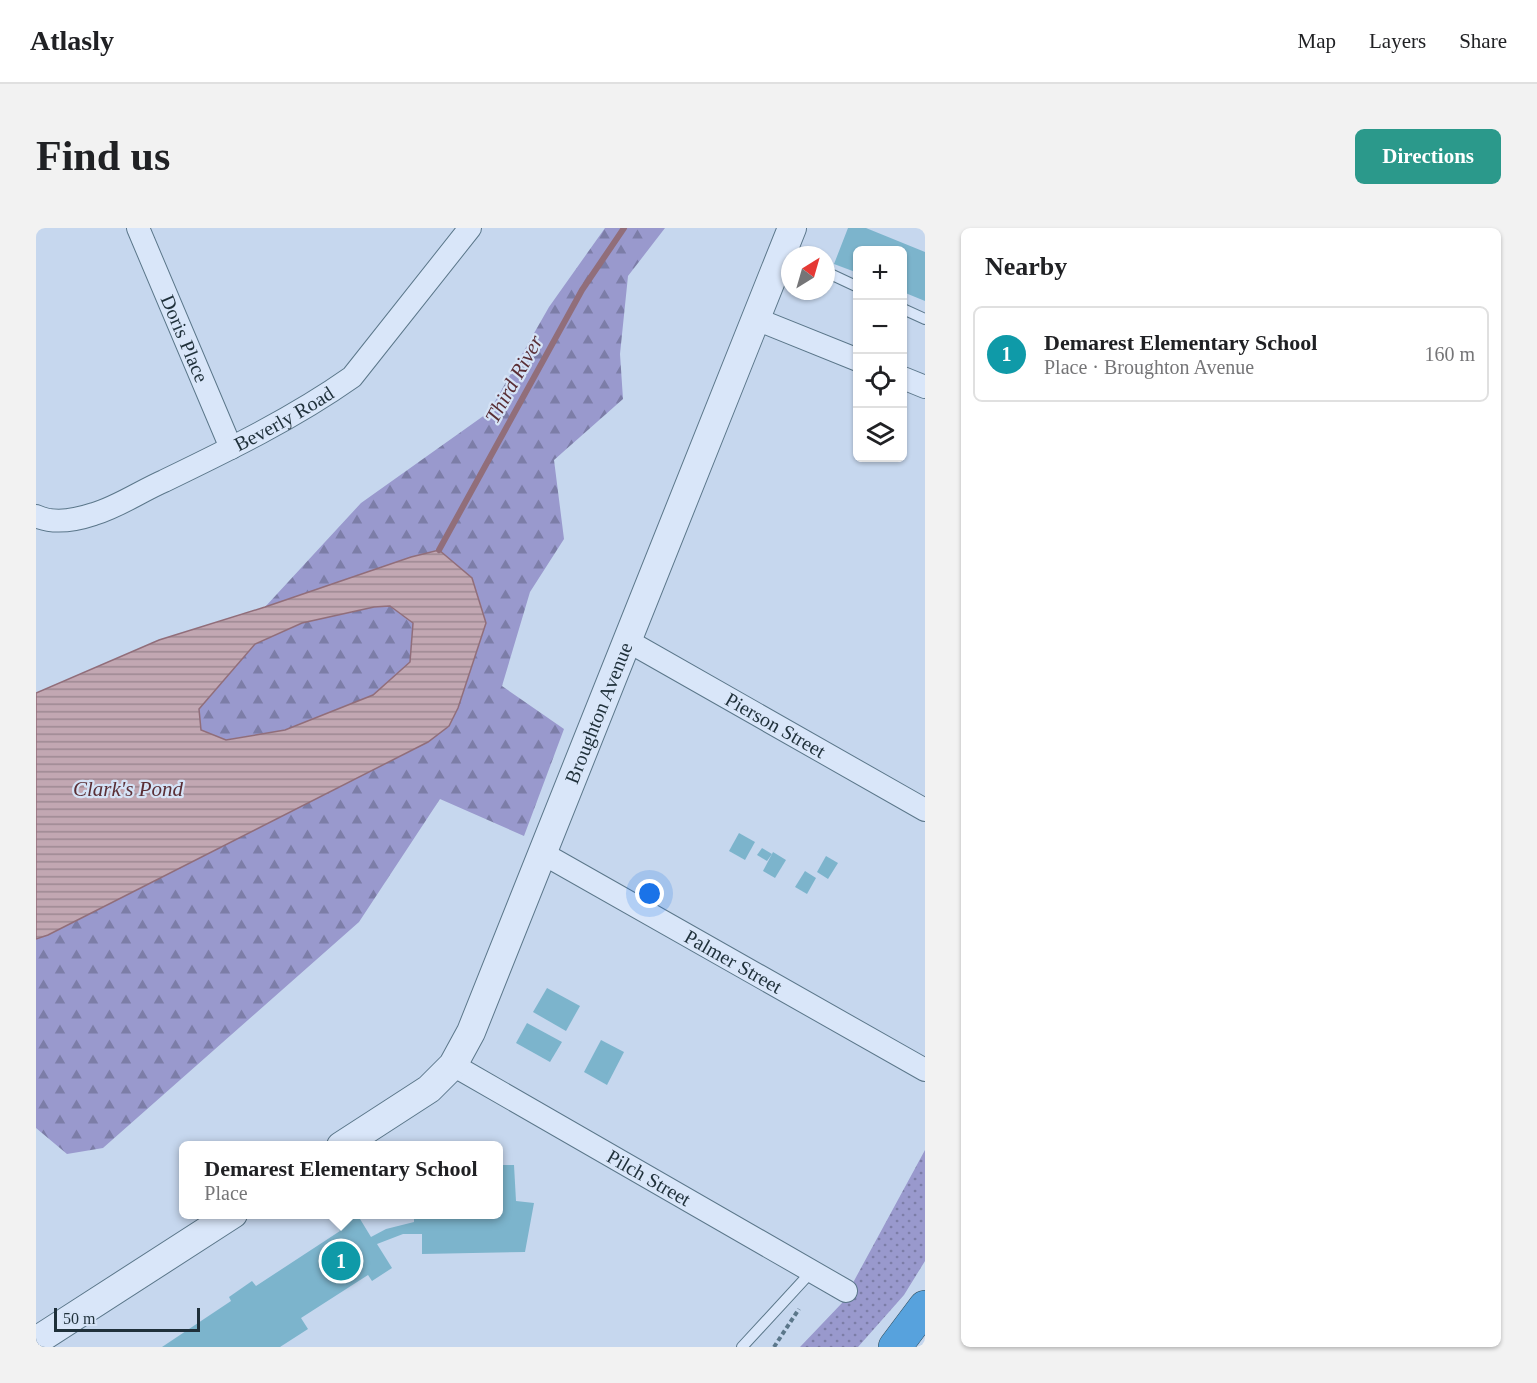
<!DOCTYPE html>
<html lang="en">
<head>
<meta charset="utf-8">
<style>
  :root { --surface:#fff; --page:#f2f2f2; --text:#202124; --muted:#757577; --line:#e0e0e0; --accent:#2b998b }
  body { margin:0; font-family:"Times New Roman",serif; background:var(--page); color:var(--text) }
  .controls { position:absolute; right:18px; top:18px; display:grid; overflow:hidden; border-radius:9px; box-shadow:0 2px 4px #0004 }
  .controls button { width:54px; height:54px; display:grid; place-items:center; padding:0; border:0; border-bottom:2px solid var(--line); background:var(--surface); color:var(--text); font:30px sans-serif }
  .compass { position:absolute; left:745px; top:18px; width:54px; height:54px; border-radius:50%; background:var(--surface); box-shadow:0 2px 4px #0004; rotate:37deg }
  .scale { position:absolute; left:18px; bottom:15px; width:146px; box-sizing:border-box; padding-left:6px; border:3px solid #1f303a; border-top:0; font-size:16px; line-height:21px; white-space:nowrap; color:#1f303a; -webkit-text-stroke:4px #d5e3f6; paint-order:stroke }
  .you { position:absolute; left:614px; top:666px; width:21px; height:21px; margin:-15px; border:4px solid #fff; border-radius:50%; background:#1a73e8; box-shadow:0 0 0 9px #1a73e833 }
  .badge { display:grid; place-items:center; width:39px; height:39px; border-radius:50%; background:var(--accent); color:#fff; font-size:20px; font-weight:700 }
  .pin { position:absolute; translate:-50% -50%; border:3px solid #fff; box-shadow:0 2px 6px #0006 }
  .popup { position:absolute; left:143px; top:913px; width:324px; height:78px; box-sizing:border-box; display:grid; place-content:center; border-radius:9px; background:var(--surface); filter:drop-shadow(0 2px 4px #0005); font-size:20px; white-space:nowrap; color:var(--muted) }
  .popup b { font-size:22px; color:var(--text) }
  .popup::after { content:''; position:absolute; left:50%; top:100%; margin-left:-12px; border:12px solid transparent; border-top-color:var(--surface) }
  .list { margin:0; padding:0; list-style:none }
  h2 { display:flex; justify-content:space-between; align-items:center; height:78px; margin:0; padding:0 24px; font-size:26px }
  h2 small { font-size:20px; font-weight:400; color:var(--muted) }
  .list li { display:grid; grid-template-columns:39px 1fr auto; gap:18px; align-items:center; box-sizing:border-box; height:96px; margin:0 12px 12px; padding:0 12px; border:2px solid var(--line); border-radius:9px }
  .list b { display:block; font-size:22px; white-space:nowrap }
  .list p { margin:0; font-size:20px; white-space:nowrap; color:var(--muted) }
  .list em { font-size:20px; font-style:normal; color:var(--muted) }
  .icon { flex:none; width:33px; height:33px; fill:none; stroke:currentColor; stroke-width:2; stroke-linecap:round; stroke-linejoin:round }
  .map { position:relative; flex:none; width:889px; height:1119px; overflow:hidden; border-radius:9px }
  header { display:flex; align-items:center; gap:36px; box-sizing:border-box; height:84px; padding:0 30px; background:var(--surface); border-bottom:2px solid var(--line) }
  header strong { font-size:28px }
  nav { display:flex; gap:33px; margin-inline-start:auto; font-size:21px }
  .intro { display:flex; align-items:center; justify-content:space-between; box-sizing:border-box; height:144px; padding:0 36px }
  h1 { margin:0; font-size:42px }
  .button { padding:15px 27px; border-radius:9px; background:var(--accent); color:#fff; font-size:21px; font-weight:700 }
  main { display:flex; gap:36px; padding:0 36px }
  aside { flex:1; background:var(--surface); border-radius:9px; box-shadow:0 2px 4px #0004 }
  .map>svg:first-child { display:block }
</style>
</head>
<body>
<header>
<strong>Atlasly</strong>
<nav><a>Map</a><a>Layers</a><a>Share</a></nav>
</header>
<div class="intro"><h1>Find us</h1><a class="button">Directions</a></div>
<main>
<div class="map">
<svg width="889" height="1119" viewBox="0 0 889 1119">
  <defs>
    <pattern id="grass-dots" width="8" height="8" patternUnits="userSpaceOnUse" patternTransform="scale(1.5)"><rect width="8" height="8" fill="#9999cd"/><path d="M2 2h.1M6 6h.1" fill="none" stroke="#7c7da7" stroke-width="1.8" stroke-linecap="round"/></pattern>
    <pattern id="forest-firs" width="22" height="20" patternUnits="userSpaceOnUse" patternTransform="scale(1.5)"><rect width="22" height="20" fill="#9999cd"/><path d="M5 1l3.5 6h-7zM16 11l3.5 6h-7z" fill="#7c7da7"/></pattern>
    <pattern id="water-rules" width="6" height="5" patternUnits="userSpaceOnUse" patternTransform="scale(1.5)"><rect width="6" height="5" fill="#c2a7b2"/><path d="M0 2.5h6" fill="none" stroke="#9d8892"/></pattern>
  </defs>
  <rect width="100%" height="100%" fill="#c6d7ee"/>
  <polygon fill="url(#grass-dots)" points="889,922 889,1033 868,1067 822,1119 764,1119 806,1075"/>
  <g fill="url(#forest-firs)">
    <polygon points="569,0 629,0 592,48 584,126 587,171 518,232 528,311 494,364 466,458 528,501 488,608 404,571 323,694 67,920 31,926 0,900 0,711 12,707 392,514 413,498 422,480 450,395 402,322 229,379 325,275 453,184 513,79"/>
    <polygon points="354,378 377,395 374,434 337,467 249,502 190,512 165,502 163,481 219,416 266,395 338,379"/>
  </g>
  <path fill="url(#water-rules)" stroke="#916e7a" stroke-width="1.5" fill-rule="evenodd" d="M403,322L436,350L450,395L422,480L413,498L392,514L12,707L0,711V465L123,412L229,379L375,329ZM354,378L377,395L374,434L337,467L249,502L190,512L165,502L163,481L219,416L266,395L338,379Z"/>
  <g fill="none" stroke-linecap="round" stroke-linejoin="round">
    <polyline stroke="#916e7a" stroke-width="6" points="403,322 546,62 588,0"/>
  </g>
  <g fill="#7cb4cc">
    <polygon points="812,0 830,0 889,24 889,73 867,64 867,22 822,22 822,45 798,36"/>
    <polygon points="703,605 719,614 709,632 693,623"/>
    <polygon points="726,620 736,626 731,633 721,627"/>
    <polygon points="737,624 750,632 739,650 727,643"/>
    <polygon points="790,628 802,635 792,651 781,644"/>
    <polygon points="769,643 780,650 771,666 759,659"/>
    <polygon points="511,760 544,778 530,803 497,784"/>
    <polygon points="491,795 526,814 514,834 480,815"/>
    <polygon points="565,812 588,824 571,857 548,844"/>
    <polygon points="463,937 478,937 480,973 498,975 489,1024 386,1026 386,1006 367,1006 341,1016 356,1040 336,1053 332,1047 265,1090 272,1101 244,1119 126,1119 195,1073 193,1069 216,1053 220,1058 304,1003 301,998 317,986 321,986 335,1009 350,1001 378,994 378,986 463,986"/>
  </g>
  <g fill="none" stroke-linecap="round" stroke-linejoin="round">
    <defs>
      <g id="service">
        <polyline points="790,44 822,59"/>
        <polyline points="867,81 889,91"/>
        <polyline points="706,1119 776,1043"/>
      </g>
      <g id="minor">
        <path id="s1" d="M102,0L195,220"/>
        <polyline points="720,91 822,132"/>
        <polyline points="867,150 889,159"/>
        <path id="s2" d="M0,288C17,296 40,292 58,286C82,279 105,263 128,253C192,222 258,190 316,149L434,0"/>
        <path id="s3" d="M590,412L889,582"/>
        <path id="s4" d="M506,625L889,842"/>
        <path id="s5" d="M417,837L810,1063"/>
      </g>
      <g id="tertiary">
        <path id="s6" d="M305,918L393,861L417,837L435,804L756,0"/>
        <polyline points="0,1113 197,986"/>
      </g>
      <polyline id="motorway" points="859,1119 889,1079"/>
    </defs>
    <use href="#service" stroke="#5b778a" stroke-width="12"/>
    <use href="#minor" stroke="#5b778a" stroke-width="24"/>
    <use href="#tertiary" stroke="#5b778a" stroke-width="30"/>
    <use href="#motorway" stroke="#2f4a58" stroke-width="34"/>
    <polyline stroke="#5b778a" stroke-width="4" stroke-dasharray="4.5 3" stroke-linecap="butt" points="738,1119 763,1081"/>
    <use href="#service" stroke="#d9e6f9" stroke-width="10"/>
    <use href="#minor" stroke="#d9e6f9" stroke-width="22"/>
    <use href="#tertiary" stroke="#d9e6f9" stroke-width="28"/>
    <use href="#motorway" stroke="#57a2dd" stroke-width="33"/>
  </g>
  <g text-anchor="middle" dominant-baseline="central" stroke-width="4.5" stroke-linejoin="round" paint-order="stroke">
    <g font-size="20" fill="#1f303a" stroke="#d5e3f6">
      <text stroke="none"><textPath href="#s1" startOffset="120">Doris Place</textPath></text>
      <text stroke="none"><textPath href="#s2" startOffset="272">Beverly Road</textPath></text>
      <text stroke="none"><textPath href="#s6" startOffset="520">Broughton Avenue</textPath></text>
      <text stroke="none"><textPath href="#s3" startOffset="172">Pierson Street</textPath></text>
      <text stroke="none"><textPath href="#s4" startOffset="220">Palmer Street</textPath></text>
      <text stroke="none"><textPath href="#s5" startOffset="226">Pilch Street</textPath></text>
    </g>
    <g font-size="21" font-style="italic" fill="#5a2f36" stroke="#d5e3f6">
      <text transform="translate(478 151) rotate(-61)">Third River</text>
      <text x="92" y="561">Clark's Pond</text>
    </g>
  </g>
</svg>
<div class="controls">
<button>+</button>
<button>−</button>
<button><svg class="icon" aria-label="locate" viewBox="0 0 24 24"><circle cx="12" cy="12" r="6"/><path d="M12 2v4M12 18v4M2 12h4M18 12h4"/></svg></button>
<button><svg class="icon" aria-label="layers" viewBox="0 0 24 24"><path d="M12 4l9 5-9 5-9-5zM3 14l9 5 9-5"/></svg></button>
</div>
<svg class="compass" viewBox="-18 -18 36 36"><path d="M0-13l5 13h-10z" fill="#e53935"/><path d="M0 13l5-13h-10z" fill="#757577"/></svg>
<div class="scale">50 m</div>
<div class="you"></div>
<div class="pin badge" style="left:305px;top:1033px;background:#0f9aa8">1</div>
<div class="popup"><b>Demarest Elementary School</b>Place</div>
</div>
<aside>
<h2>Nearby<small></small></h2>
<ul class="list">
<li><span class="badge" style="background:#0f9aa8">1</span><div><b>Demarest Elementary School</b><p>Place · Broughton Avenue</p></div><em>160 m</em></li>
</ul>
</aside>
</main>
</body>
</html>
